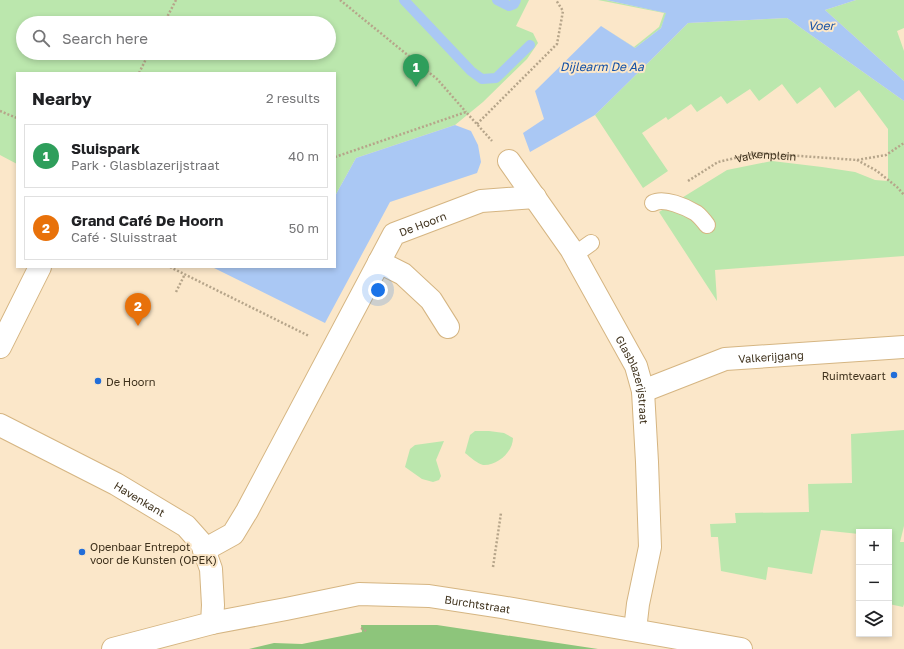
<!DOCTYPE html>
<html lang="en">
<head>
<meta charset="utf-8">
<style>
  :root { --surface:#fff; --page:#f6f6f6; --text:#202124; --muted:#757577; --line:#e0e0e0; --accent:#226ed9 }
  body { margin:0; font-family:"Golos Text",sans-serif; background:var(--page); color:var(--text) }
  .controls { position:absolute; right:12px; bottom:12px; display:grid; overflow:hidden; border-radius:0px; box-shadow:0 2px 6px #0003 }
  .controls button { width:36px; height:36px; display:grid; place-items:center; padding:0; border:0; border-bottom:1px solid var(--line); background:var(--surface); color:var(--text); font:20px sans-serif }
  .you { position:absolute; left:378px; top:290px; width:14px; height:14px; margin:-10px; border:3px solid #fff; border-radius:50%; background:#1a73e8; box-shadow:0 0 0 6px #1a73e833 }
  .badge { display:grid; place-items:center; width:26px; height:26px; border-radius:50%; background:var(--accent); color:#fff; font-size:13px; font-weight:700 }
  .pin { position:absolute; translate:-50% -33px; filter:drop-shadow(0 1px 2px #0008) }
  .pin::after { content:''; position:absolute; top:21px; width:14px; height:12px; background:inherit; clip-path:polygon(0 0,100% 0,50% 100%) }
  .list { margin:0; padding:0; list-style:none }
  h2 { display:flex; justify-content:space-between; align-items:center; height:52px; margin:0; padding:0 16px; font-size:17px }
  h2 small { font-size:13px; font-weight:400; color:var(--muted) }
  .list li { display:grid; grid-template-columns:26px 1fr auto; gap:12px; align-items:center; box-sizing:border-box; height:64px; margin:0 8px 8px; padding:0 8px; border:1px solid var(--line); border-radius:0px }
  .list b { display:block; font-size:15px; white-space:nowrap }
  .list p { margin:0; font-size:13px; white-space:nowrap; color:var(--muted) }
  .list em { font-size:13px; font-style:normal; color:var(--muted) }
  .icon { flex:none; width:22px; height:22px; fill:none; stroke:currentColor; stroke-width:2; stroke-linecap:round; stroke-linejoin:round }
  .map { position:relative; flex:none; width:904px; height:649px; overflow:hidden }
  .search { position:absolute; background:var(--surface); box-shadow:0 2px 6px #0003; left:16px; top:16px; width:320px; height:44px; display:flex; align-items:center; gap:10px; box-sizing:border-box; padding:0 14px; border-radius:22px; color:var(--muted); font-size:15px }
  .panel { position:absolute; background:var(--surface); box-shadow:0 2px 6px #0003; left:16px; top:72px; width:320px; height:196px; border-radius:0px }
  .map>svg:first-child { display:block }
</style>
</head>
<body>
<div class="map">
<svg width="904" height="649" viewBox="0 0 904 649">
  <rect width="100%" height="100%" fill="#fbe7c9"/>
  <g fill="#bbe7ad" fill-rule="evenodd">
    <path d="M0,0H529L516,26L533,33L538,43L527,59L483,102L455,125L356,158L335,196V73H17V164L0,155ZM23,23H329V53H23Z"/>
    <polygon points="598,0 606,0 667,13 661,28 635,48 601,26 634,47 659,27 664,13"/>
    <polygon points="856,0 904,0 904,28 897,31 904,51 904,81 825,10"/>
    <polygon points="787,18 904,101 904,256 715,270 717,301 659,212 727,170 772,161 822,167 855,172 875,180 888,181 888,129 859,90 835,108 820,87 797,104 782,84 759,101 750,89 727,104 721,96 697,112 691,104 668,120 666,117 642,133 668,171 643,188 595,115 656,55 688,23"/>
    <polygon points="904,430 904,526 900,542 904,542 904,604 903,607 889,604 889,532 859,532 859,534 821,530 812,574 768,567 766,580 721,571 718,537 711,537 710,524 736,523 735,513 809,512 808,484 852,483 851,434"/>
    <path d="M475,431H489L504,433L513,438C513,452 497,466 483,465C478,464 470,457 465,453L470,435Z"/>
    <polygon points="444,441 436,460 441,476 439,480 433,482 422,479 405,467 410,449 415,445"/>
  </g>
  <polygon fill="#8dc57b" points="361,625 437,625 598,649 249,649 274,643 302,644 362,632"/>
  <g fill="#aac8f4">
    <polygon points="606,0 856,0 825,10 904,81 904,101 787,18 688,23 656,55 595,115 530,152 523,133 544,119 535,91 601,26 635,48 661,28 666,13"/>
    <polygon points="455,125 471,131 478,145 481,162 477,173 390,202 325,323 212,267 335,267 335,196 356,158"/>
  </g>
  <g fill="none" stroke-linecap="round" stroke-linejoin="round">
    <g stroke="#aac8f4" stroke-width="10">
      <polyline points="404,0 471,71 482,79 496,78 530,45"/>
      <polyline points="497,0 509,6 514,4 516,0"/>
    </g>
    <defs>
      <g id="service">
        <path d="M653,203C664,197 686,207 696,213C700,216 704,221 707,225"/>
        <polyline points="574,255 591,243"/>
      </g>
      <g id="minor">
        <path id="s2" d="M509,161L571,249L636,366L643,391L647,462L650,547L638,604L635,630"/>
        <polyline points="379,262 403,274 431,300 448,327"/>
        <polyline points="0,347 40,267"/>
        <path id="s3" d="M643,391L725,359L904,347"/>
        <path id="s4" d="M204,550L233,534L247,511L394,234L481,201L535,197"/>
        <path id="s5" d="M212,623L286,609L359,594L429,596L501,607L741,649"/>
      </g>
      <g id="tertiary">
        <path id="s6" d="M0,425L116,484L186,526L202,544L211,569L213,605L212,623L113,649"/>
      </g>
    </defs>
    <use href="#service" stroke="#d5b582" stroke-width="18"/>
    <use href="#minor" stroke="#d5b582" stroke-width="24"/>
    <use href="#tertiary" stroke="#d5b582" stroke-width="24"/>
    <g stroke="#b6a58a" stroke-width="2.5" stroke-dasharray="2 2" stroke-linecap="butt">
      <polyline points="340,0 437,79 466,112"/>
      <polyline points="164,23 176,0"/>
      <polyline points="139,73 149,53"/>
      <polyline points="0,111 17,118"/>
      <polyline points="477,124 557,44 563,11 556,0"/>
      <polyline points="335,157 466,112 492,141"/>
      <polyline points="857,160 877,171 897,187 904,195"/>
      <path id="s1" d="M688,181L718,162L757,153L857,160L886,155L904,143"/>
      <polyline points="170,267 309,336"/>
      <polyline points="176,292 185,274"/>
      <polyline points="493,567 501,513"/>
      <polyline points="361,628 368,632"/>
    </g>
    <use href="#service" stroke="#fff" stroke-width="16"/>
    <use href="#minor" stroke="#fff" stroke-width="22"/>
    <use href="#tertiary" stroke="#fff" stroke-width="22"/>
  </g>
  <g fill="#226ed9" stroke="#fbe7c9" stroke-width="1.5">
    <circle cx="894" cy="375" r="4"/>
    <circle cx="98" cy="381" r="4"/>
    <circle cx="82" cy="552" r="4"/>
  </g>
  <g text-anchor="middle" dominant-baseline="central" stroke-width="4" stroke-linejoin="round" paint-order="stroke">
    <g font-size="11" fill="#3f321d" stroke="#fbe7c9">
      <text stroke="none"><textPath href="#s1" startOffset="84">Valkenplein</textPath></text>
      <text stroke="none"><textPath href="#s4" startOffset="404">De Hoorn</textPath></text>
      <text stroke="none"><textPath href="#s3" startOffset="134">Valkerijgang</textPath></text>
      <text stroke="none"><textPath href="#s2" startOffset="254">Glasblazerijstraat</textPath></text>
      <text stroke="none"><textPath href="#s6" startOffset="158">Havenkant</textPath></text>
      <text stroke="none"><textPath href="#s5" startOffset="269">Burchtstraat</textPath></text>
    </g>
    <g font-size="11" fill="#3f321d" stroke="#fbe7c9" text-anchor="start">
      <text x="886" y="375" text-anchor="end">Ruimtevaart</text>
      <text x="106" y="381">De Hoorn</text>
      <text x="90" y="546">Openbaar Entrepot<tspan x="90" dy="13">voor de Kunsten (OPEK)</tspan></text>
    </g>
    <g font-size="12" font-style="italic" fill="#1652a6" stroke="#fbe7c9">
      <text x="821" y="25">Voer</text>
      <text x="602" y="66">Dijlearm De Aa</text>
    </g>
  </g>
</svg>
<div class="controls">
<button>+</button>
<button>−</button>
<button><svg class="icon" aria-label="layers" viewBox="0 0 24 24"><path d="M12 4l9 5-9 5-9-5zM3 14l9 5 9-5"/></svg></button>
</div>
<div class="you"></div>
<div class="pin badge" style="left:416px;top:87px;background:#2e9e5b">1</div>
<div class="pin badge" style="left:138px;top:326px;background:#e8710a">2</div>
<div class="search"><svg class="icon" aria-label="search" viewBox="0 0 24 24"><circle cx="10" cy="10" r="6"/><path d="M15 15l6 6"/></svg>Search here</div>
<section class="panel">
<h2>Nearby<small>2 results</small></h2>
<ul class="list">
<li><span class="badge" style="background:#2e9e5b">1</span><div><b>Sluispark</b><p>Park · Glasblazerijstraat</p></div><em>40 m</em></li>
<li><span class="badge" style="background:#e8710a">2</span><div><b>Grand Café De Hoorn</b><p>Café · Sluisstraat</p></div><em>50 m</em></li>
</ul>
</section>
</div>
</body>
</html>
